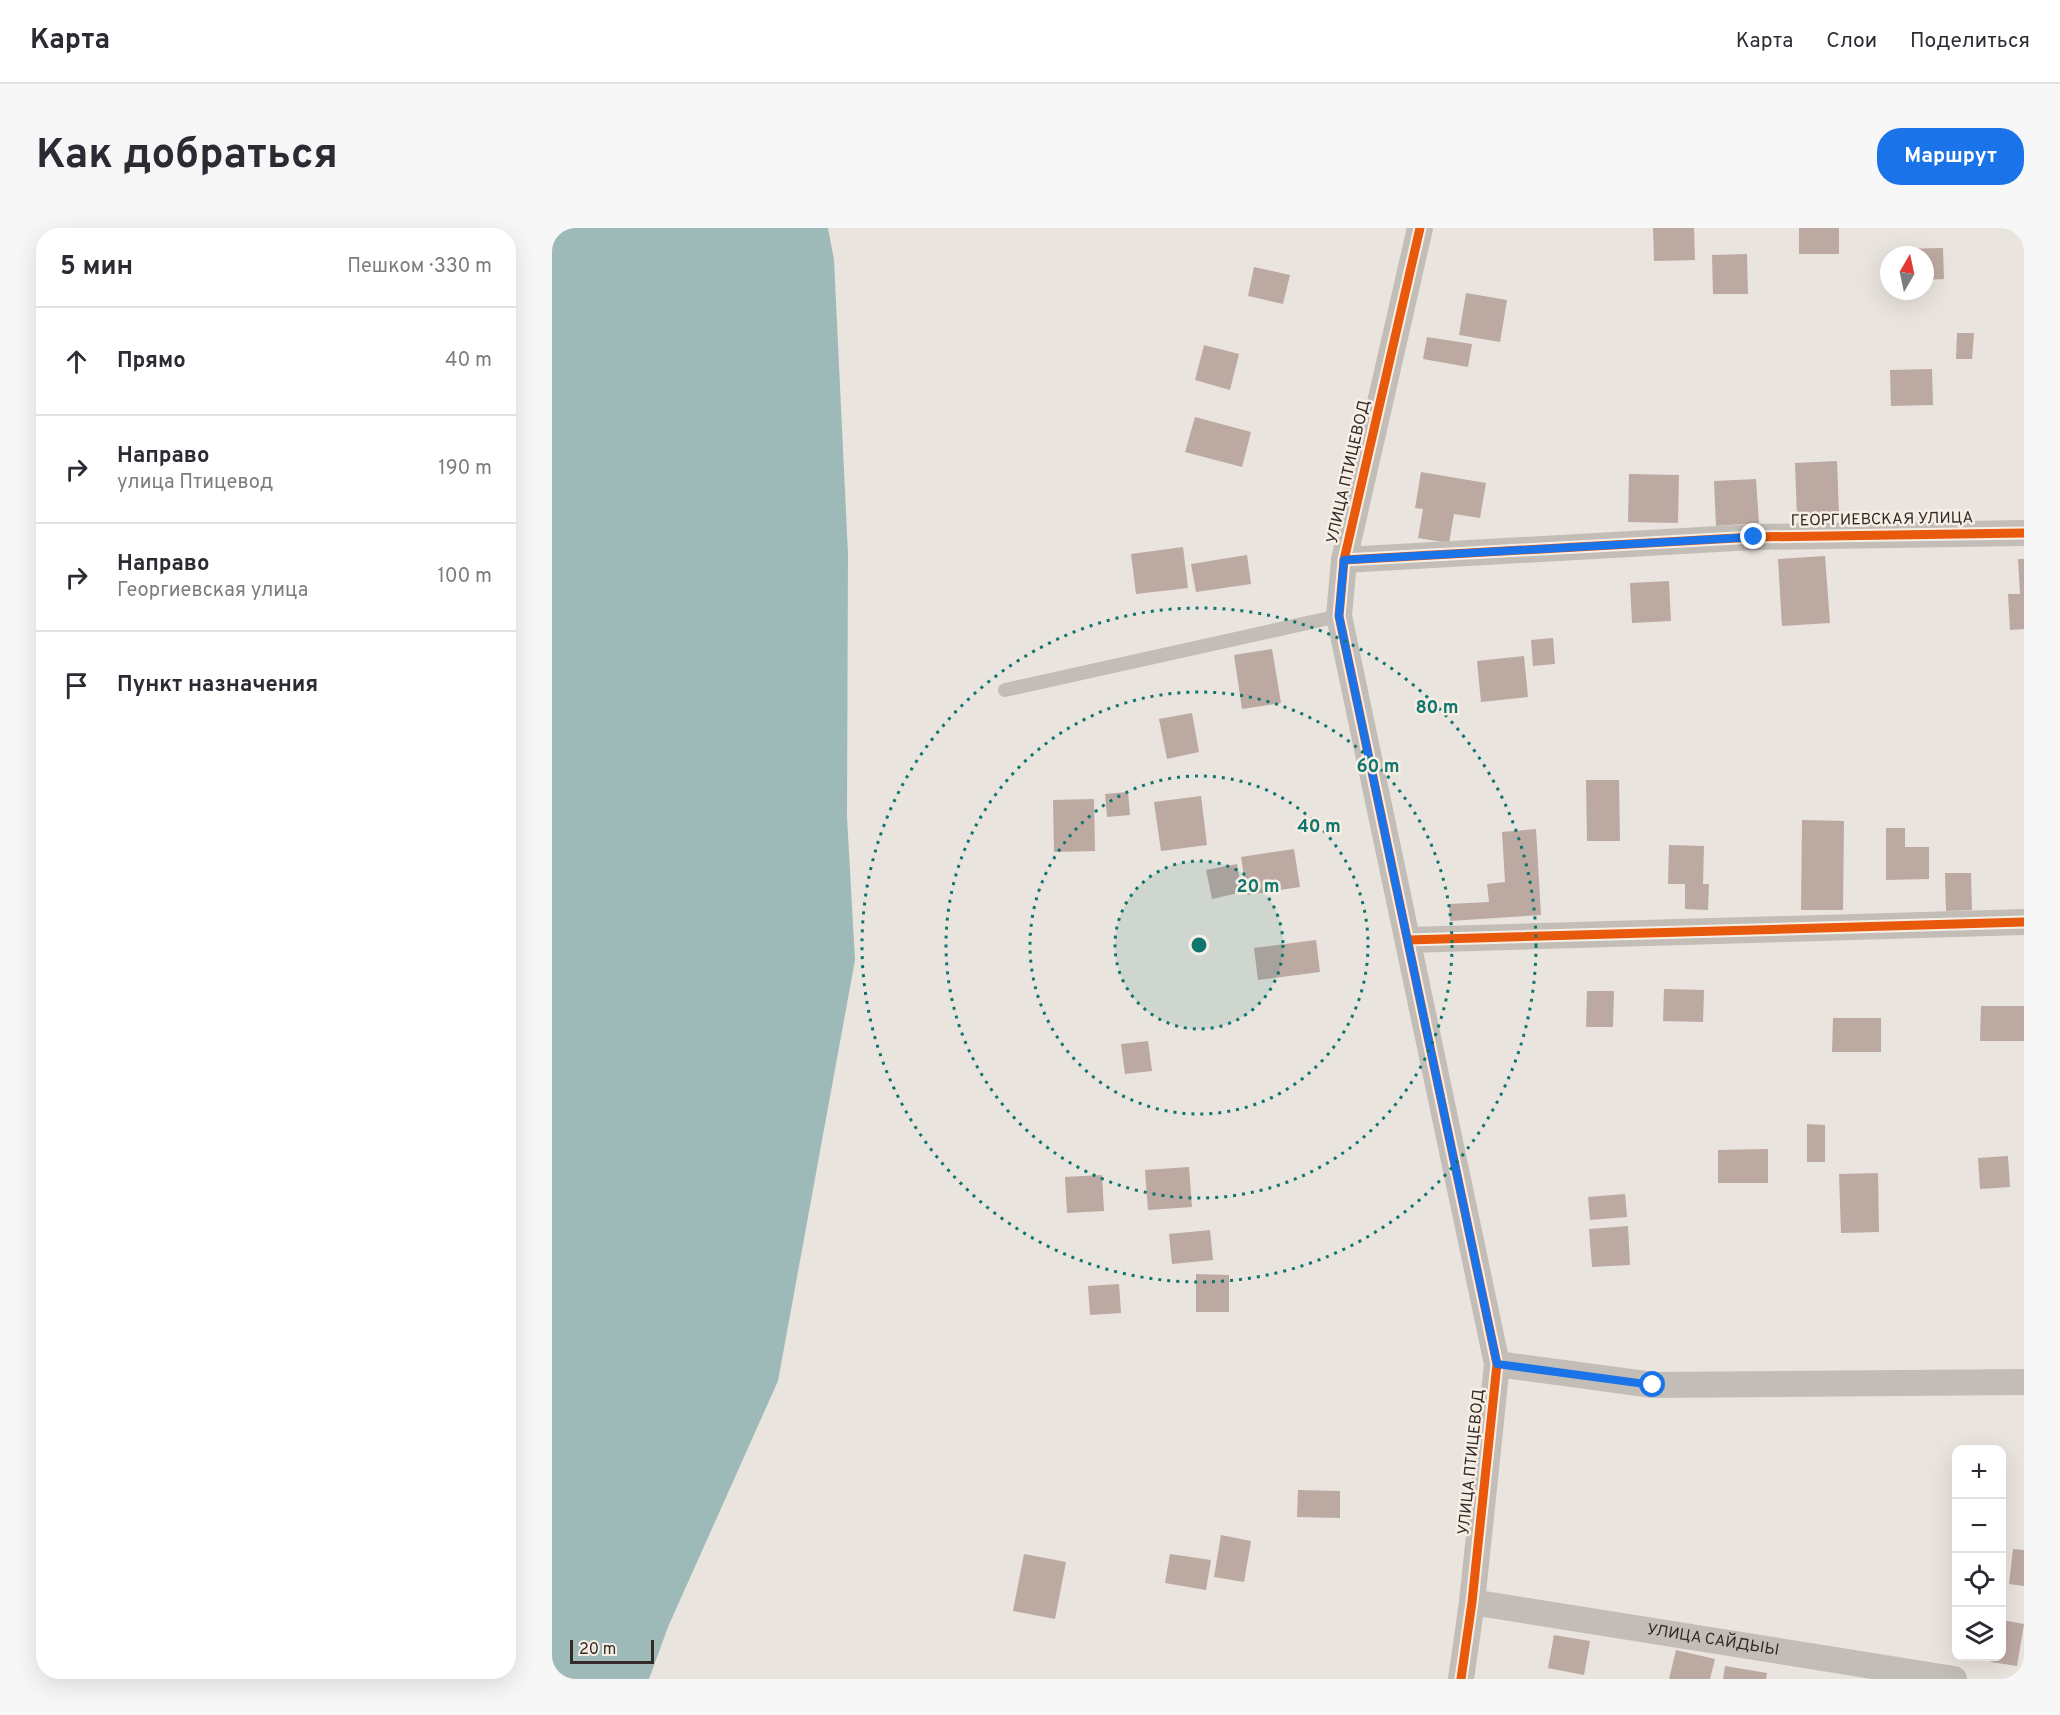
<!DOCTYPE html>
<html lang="ru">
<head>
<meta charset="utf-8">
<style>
  :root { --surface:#fff; --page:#f7f7f7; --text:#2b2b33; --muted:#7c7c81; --line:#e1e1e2; --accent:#1a73e8 }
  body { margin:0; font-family:Overpass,sans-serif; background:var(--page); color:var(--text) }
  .controls { position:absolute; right:18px; bottom:18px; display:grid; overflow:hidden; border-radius:12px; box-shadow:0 6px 24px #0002 }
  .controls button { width:54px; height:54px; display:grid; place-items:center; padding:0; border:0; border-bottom:2px solid var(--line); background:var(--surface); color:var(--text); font:30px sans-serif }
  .compass { position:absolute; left:1328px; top:18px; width:54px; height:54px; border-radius:50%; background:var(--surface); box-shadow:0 6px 24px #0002; rotate:9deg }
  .scale { position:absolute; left:18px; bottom:15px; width:84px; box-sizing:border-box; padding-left:6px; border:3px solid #332a27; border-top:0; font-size:16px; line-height:21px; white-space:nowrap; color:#332a27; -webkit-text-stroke:4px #f7eee6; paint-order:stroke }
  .stop { position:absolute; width:18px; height:18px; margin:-14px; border:4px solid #1a73e8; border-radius:50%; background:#fff }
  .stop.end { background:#1a73e8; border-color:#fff; box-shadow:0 2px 6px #0008 }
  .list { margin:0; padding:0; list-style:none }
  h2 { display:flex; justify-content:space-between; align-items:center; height:78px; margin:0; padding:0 24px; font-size:26px }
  h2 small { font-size:20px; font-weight:400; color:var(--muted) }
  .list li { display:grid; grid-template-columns:39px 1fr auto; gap:18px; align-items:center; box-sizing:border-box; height:108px; padding:0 24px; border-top:2px solid var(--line) }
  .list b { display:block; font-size:22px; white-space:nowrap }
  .list p { margin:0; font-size:20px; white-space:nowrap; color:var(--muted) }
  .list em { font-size:20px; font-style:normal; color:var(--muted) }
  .icon { flex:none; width:33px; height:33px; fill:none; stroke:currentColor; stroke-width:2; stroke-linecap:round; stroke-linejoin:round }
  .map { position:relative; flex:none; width:1472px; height:1451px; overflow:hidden; border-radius:24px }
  header { display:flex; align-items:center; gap:36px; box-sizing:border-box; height:84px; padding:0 30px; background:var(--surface); border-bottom:2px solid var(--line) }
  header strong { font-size:28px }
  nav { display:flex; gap:33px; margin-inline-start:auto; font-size:21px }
  .intro { display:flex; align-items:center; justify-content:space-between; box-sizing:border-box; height:144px; padding:0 36px }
  h1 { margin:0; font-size:42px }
  .button { padding:15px 27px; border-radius:24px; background:var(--accent); color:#fff; font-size:21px; font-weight:700 }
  main { display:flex; gap:36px; padding:0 36px }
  aside { flex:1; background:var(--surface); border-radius:24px; box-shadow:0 6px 24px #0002 }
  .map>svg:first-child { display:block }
</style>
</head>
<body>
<header>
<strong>Карта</strong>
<nav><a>Карта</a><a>Слои</a><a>Поделиться</a></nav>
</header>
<div class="intro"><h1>Как добраться</h1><a class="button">Маршрут</a></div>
<main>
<aside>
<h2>5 мин<small>Пешком · 330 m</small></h2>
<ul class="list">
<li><svg class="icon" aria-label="ahead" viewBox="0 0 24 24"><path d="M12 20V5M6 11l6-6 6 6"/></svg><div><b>Прямо</b></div><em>40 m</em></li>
<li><svg class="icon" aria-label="right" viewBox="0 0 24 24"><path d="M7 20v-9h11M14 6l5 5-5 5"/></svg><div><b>Направо</b><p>улица Птицевод</p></div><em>190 m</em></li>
<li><svg class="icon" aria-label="right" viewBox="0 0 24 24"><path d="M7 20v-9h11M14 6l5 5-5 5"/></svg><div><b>Направо</b><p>Георгиевская улица</p></div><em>100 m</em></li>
<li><svg class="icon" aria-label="arrive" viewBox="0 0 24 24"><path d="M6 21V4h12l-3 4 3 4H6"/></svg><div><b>Пункт назначения</b></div></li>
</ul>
</aside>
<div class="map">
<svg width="1472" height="1451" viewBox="0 0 1472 1451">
  <rect width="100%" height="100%" fill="#eae4de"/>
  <polygon fill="#9dbab8" points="0,0 276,0 282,32 296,326 295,589 303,732 226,1153 116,1399 97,1451 0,1451"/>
  <g fill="#bca9a2">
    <polygon points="1101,0 1142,0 1143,32 1102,33"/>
    <rect x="1247" y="0" width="40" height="26"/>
    <polygon points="1391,20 1392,51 1373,52 1373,27 1347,27 1347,21"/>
    <polygon points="1195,26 1196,66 1161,66 1160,27"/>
    <polygon points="702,39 738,47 731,76 696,68"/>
    <polygon points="914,65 955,72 948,114 907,107"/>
    <polygon points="1405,105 1422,105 1420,131 1404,131"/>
    <polygon points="875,109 920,116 916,139 871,131"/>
    <polygon points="652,117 687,126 678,162 643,152"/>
    <polygon points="1380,141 1381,177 1339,178 1338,142"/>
    <polygon points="643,189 699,204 690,239 633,224"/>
    <polygon points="1285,233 1287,286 1245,288 1243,235"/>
    <polygon points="869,244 934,255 928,290 902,286 897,315 866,310 871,281 863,280"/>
    <polygon points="1077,246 1127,247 1126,295 1076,294"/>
    <polygon points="1204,251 1207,295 1164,298 1162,253"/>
    <polygon points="631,319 636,360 584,366 579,326"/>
    <polygon points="695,327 699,356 644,364 639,336"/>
    <polygon points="1273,328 1278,395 1230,398 1226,331"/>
    <polygon points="1466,331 1472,331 1472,401 1458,402 1456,366 1468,366"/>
    <polygon points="1117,353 1119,393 1080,395 1078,355"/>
    <polygon points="1001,410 1003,436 981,438 979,412"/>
    <polygon points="720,421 729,475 690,481 682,427"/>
    <polygon points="972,428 976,469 929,474 925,433"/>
    <polygon points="640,485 647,524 615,531 607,491"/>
    <polygon points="1034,552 1067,552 1068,613 1035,613"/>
    <polygon points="576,564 578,587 555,589 553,566"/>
    <polygon points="649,568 655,617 609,623 602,574"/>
    <polygon points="542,571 543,623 502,624 501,572"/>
    <polygon points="1250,592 1292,593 1291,682 1249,682"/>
    <polygon points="1334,600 1353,600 1353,619 1377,619 1377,651 1334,652"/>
    <polygon points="984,601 989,687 898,693 897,676 937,674 935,656 953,654 950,604"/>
    <polygon points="1117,617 1152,618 1151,656 1157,656 1156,682 1133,681 1133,656 1116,656"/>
    <polygon points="742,621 748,659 695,667 689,629"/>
    <polygon points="685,636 690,664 660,671 654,642"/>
    <polygon points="1393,645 1419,645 1420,682 1394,683"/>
    <polygon points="764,712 768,744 706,752 702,720"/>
    <polygon points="1112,761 1152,762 1151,794 1111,793"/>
    <polygon points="1035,763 1062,763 1061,799 1034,799"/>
    <polygon points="1429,778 1472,778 1472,813 1428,813"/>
    <polygon points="1281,790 1329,790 1329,824 1280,824"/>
    <polygon points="596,813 600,843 573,846 569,816"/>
    <polygon points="1255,896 1273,897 1273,934 1255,934"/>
    <polygon points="1216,921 1216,955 1166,955 1166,922"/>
    <polygon points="1456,928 1458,959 1428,961 1426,930"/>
    <polygon points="637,939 640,979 596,982 593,942"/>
    <polygon points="1326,945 1327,1004 1289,1005 1287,946"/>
    <polygon points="550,947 552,983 515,985 513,949"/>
    <polygon points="1073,966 1075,989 1038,992 1036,969"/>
    <polygon points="1076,998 1078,1037 1040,1039 1037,1001"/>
    <polygon points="658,1002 661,1032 620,1036 617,1006"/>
    <polygon points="644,1046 677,1047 677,1084 644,1084"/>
    <polygon points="567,1056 569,1085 538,1087 536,1058"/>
    <polygon points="746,1262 788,1263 788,1290 745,1289"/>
    <polygon points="669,1307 699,1313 692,1354 662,1349"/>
    <polygon points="1461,1321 1472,1322 1472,1358 1457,1356"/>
    <polygon points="472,1326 514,1334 503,1391 461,1383"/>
    <polygon points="618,1326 659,1332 654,1362 613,1355"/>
    <polygon points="1450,1392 1472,1396 1465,1438 1439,1434 1440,1428 1450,1428"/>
    <polygon points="1002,1407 1038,1413 1032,1447 996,1440"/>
    <polygon points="1124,1422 1163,1431 1158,1451 1117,1451"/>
    <polygon points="1173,1438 1215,1445 1214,1451 1171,1451"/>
  </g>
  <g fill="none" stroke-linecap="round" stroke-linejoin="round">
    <polyline stroke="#c3bdb8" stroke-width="14" points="453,462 787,388"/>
    <g stroke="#c3bdb8" stroke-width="26">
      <polyline points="868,0 792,332 787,388 945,1136 920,1374 909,1451"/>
      <polyline points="792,332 1202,309 1472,305"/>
      <polyline points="856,712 1472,694"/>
      <polyline points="945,1136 1101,1157 1472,1154"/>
      <path id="s1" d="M920,1374L1402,1451"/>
    </g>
    <defs>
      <g id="cycleway">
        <polyline points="868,0 792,332 787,388 945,1136 920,1374 909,1451"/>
        <polyline points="792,332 1202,309 1472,305"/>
        <polyline points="856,712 1472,694"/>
      </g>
    </defs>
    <use href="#cycleway" stroke="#f7eee6" stroke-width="13"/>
    <use href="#cycleway" stroke="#e8590c" stroke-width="9"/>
  </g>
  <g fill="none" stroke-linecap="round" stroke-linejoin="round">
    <polyline stroke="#1a73e8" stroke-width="8" points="1101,1157 945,1136 787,388 792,332 1202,309"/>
  </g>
  <circle cx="647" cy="717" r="84" fill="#0f766e" fill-opacity=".12"/>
  <g fill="none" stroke="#0f766e" stroke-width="3" stroke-dasharray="3 6">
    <circle cx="647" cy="717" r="84"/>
    <circle cx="647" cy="717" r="169"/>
    <circle cx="647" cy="717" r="253"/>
    <circle cx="647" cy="717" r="337"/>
  </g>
  <g text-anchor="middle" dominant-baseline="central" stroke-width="5" stroke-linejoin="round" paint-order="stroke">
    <g font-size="16" fill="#332a27" stroke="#f7eee6">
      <text transform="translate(797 244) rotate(-77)">УЛИЦА ПТИЦЕВОД</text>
      <text transform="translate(1330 292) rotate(-1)">ГЕОРГИЕВСКАЯ УЛИЦА</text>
      <text transform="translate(920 1234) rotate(-84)">УЛИЦА ПТИЦЕВОД</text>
      <text stroke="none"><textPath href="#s1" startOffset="244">УЛИЦА САЙДЫЫ</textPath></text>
    </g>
  </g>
  <circle cx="647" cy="717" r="9" fill="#0f766e" stroke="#f7eee6" stroke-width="3"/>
  <g font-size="18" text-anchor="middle" font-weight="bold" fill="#0f766e" stroke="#f7eee6" stroke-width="5" stroke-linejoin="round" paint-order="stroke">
    <text x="885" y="485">80 m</text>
    <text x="826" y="544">60 m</text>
    <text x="767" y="604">40 m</text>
    <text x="706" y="664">20 m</text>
  </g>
</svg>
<div class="controls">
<button>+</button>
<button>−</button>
<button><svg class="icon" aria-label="locate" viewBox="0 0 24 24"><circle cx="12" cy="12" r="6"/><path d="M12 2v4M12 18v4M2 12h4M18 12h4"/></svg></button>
<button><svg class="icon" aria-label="layers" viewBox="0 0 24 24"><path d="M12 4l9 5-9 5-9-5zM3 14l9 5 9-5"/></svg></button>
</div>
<svg class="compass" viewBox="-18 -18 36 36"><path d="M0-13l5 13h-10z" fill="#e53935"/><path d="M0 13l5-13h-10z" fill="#7c7c81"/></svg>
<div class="scale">20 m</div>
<div class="stop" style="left:1101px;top:1157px"></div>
<div class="stop end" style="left:1202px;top:309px"></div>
</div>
</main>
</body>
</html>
